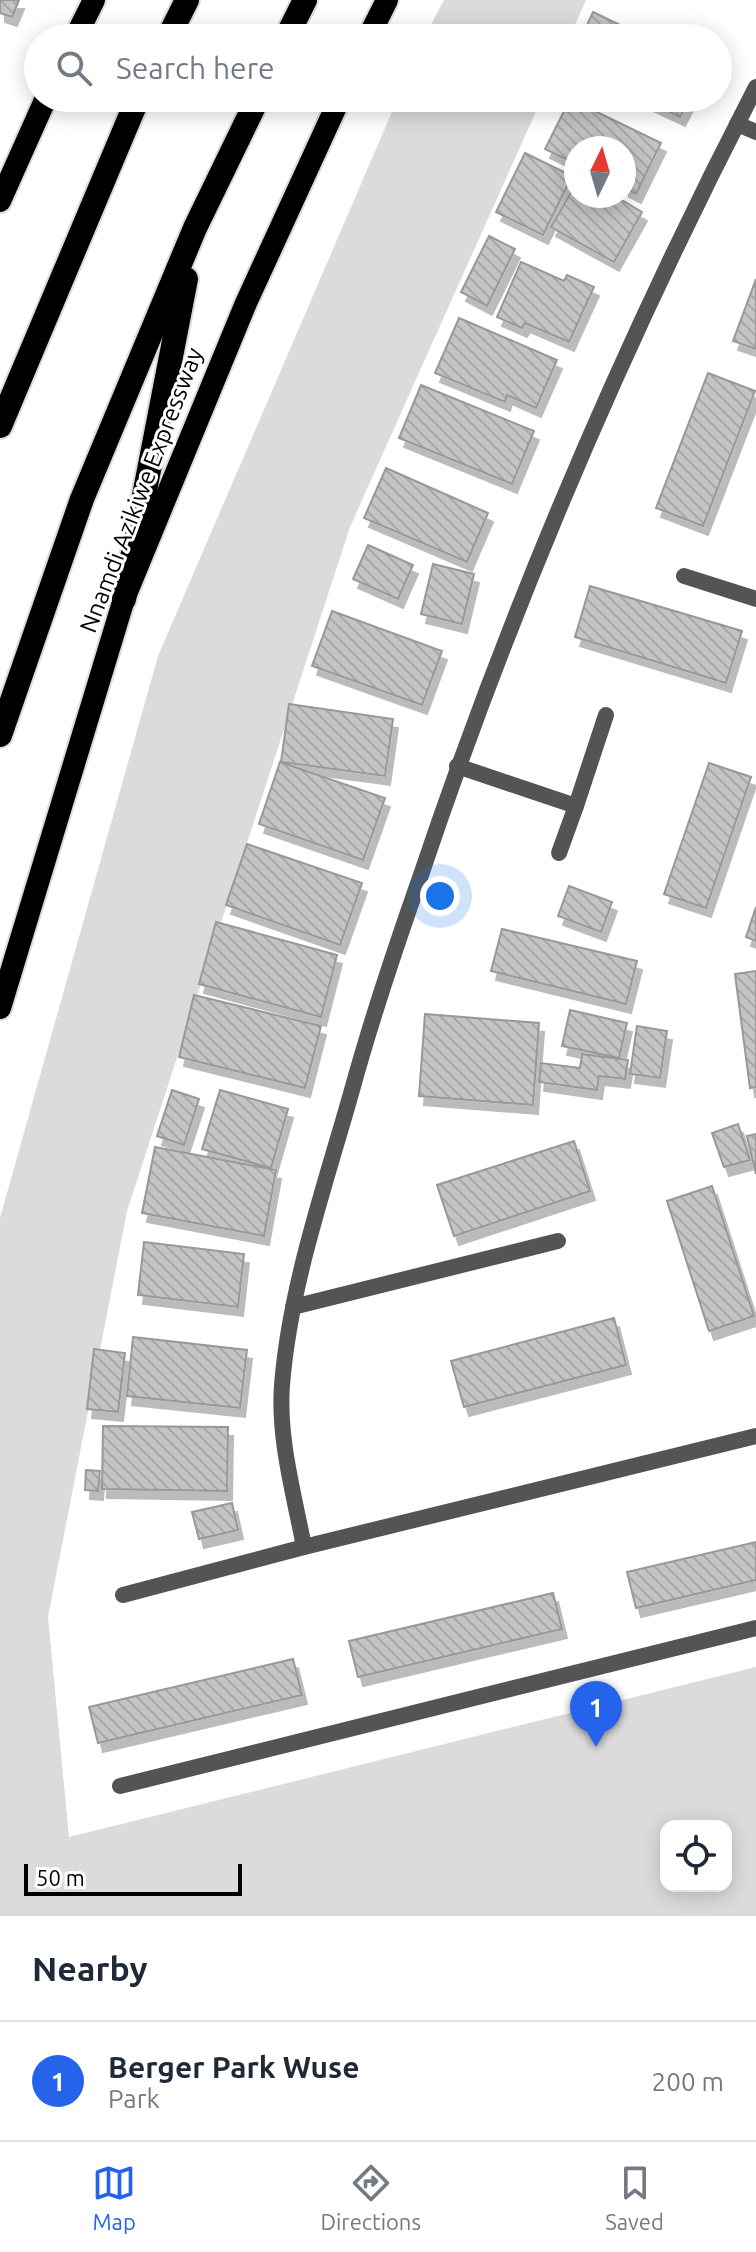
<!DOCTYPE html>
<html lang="en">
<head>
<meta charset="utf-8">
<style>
  :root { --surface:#fff; --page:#f2f2f3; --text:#1f2937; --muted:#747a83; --line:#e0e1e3; --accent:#2563eb }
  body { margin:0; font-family:Ubuntu,sans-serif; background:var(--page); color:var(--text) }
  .controls { position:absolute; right:24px; bottom:24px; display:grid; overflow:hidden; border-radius:16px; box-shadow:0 4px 20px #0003 }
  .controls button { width:72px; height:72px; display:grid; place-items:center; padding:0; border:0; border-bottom:2px solid var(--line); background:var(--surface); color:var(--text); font:40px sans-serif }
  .compass { position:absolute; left:564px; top:136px; width:72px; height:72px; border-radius:50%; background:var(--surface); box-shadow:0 4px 20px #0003; rotate:5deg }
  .scale { position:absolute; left:24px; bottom:20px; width:218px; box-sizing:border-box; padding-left:8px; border:4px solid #000; border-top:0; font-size:22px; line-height:28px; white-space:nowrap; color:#000; -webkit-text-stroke:6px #fff; paint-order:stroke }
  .you { position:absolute; left:440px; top:896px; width:28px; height:28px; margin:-20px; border:6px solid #fff; border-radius:50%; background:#1a73e8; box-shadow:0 0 0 12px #1a73e833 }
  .badge { display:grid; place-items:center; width:52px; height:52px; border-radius:50%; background:var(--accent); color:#fff; font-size:26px; font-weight:700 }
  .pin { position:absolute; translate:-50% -66px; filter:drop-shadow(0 2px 4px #0008) }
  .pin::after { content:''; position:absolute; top:42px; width:28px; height:24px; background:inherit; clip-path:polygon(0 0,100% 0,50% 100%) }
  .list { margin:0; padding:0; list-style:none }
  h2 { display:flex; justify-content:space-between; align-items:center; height:104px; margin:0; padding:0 32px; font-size:34px }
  h2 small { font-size:26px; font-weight:400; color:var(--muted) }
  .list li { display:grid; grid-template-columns:52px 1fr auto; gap:24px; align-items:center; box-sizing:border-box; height:120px; padding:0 32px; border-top:2px solid var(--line) }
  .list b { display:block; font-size:30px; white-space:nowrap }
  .list p { margin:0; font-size:26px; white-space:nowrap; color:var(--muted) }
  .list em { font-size:26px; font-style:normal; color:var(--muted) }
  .icon { flex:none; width:44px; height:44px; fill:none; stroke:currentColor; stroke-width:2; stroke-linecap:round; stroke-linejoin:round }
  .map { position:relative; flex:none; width:756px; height:1916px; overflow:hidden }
  .search { position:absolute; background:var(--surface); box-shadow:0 4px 20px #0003; left:24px; right:24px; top:24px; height:88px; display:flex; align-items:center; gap:20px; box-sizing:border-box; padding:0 28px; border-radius:44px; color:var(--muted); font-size:30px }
  .sheet { height:224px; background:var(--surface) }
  nav { display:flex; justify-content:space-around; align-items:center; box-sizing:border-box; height:112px; border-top:2px solid var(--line); background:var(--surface); font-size:22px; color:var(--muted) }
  nav a { display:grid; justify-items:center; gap:4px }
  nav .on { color:var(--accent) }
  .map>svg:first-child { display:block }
</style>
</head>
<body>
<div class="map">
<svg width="756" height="1916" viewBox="0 0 756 1916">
  <defs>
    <pattern id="building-back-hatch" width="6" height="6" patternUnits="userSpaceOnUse" patternTransform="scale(2)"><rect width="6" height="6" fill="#c4c4c4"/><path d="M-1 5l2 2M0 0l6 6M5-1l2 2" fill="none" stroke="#a7a7a7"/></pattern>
    <filter id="shadow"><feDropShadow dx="5" dy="9" stdDeviation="0" flood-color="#0004"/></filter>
  </defs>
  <rect width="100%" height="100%" fill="#fff"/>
  <g fill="#dbdbdb" fill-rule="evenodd">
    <polygon points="444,0 586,0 569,38 424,38"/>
    <path d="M398,98H542L350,527L127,1211L48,1617L69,1837L756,1667V1916H0V1218L158,656ZM666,1826H726V1886H666Z"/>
  </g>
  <g fill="url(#building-back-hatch)" stroke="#989898" stroke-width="2" filter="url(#shadow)">
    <polygon points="0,0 19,0 12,17 0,13"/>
    <polygon points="593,12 647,38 581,38"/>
    <polygon points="640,98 690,98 680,117"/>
    <polygon points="570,99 661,143 636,194 624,188 624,148 576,148 576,164 545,149"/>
    <polygon points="525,153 572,176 543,235 496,212"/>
    <polygon points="576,184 576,196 615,196 642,212 614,262 551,227"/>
    <polygon points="489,236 515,249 487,306 461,292"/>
    <polygon points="521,262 564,281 567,275 594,287 569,342 525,323 522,328 497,317"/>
    <polygon points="756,279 756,349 733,341"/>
    <polygon points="459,318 557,360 536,408 507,395 505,402 435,373"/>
    <polygon points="708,373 755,391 703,526 656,508"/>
    <polygon points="421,385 534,431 512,484 399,438"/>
    <polygon points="386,468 488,513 467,562 364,518"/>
    <polygon points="368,545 413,565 398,599 353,579"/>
    <polygon points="433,564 474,574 462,624 421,614"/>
    <polygon points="590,586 742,631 726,683 575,637"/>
    <polygon points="332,611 442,651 422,705 312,666"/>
    <polygon points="289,704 393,719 385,776 281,762"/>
    <polygon points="280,762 385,798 363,860 259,824"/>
    <polygon points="709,763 751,777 706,908 664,894"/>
    <polygon points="247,844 362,883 340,945 226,905"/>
    <polygon points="569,886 612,902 601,932 558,916"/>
    <polygon points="756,907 756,941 746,937"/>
    <polygon points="216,922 337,955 321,1017 199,984"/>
    <polygon points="502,929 637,961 626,1004 491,971"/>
    <polygon points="756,971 756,1087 750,1088 735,974"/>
    <polygon points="194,995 321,1026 305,1088 179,1057"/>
    <polygon points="570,1010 627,1023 619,1058 562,1046"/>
    <polygon points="425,1014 539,1023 533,1105 419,1096"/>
    <polygon points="637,1026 667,1031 660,1078 630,1074"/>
    <polygon points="582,1054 628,1060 625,1079 599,1076 597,1090 539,1082 541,1063 580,1068"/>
    <polygon points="172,1090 199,1099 184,1145 157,1136"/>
    <polygon points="220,1090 288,1109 271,1168 202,1149"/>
    <polygon points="738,1124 750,1160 724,1167 712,1133"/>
    <polygon points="756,1134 756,1174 747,1136"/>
    <polygon points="574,1141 590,1191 454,1236 437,1185"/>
    <polygon points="155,1147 276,1170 264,1236 142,1213"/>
    <polygon points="712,1186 754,1316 709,1331 667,1201"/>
    <polygon points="144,1242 244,1254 238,1307 138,1295"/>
    <polygon points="614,1318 626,1365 464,1407 451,1361"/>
    <polygon points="133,1337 247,1350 240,1408 127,1396"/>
    <polygon points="94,1349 125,1353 118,1412 87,1409"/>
    <polygon points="103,1426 228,1427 227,1491 102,1489"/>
    <polygon points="86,1470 100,1471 98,1491 85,1490"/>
    <polygon points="232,1503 238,1530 199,1539 192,1512"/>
    <polygon points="756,1542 756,1580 636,1608 627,1572"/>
    <polygon points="553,1593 562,1629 358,1677 349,1641"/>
    <polygon points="293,1659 302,1695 98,1743 89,1707"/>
  </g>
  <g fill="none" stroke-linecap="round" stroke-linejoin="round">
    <defs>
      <g id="trunk">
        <polyline points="75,38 94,0"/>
        <polyline points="368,38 387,0"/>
        <polyline points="0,201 46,98"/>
        <polyline points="0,1008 124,599 246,303 340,98"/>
      </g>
      <g id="motorway">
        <polyline points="168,38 187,0"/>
        <polyline points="286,38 305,0"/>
        <polyline points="0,426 138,98"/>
        <polyline points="124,599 186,279"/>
        <polyline points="0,735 82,499 195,228 258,98"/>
      </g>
    </defs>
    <use href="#trunk" stroke="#dbdbdb" stroke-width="26"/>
    <use href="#motorway" stroke="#dbdbdb" stroke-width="28"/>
    <g stroke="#545454" stroke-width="16">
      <polyline points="457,766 576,806 606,715"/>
      <polyline points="559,853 576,806"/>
      <polyline points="293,1307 558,1241"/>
    </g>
    <g stroke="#545454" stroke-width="16">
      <polyline points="737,124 756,132"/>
      <polyline points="684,576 756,599"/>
      <path d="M304,1547C294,1494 278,1439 282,1385C290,1285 325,1186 352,1090C372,1017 396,946 421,875C512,604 625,341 756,87"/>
      <polyline points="123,1595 304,1547 756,1436"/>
      <polyline points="120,1786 756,1628"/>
    </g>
    <use href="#trunk" stroke="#000" stroke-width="22"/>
    <use href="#motorway" stroke="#000" stroke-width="24"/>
  </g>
  <g text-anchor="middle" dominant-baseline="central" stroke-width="6" stroke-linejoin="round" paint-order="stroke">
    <g font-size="24" fill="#000" stroke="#fff">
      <text transform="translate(141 490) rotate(-69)">Nnamdi Azikiwe Expressway</text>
    </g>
  </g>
</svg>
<div class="controls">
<button><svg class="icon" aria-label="locate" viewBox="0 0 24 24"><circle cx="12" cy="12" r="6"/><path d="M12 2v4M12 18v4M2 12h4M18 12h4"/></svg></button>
</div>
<svg class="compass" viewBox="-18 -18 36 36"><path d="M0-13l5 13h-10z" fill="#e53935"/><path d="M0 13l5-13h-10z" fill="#747a83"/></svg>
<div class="scale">50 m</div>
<div class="you"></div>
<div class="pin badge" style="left:596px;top:1747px">1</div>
<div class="search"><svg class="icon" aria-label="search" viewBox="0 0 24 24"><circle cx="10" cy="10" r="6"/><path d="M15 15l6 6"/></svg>Search here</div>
</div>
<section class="sheet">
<h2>Nearby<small></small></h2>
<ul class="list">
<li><span class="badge">1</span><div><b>Berger Park Wuse</b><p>Park</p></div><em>200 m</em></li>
</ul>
</section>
<nav>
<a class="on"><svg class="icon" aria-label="map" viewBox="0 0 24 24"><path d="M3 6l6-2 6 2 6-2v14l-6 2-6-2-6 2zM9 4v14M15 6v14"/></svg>Map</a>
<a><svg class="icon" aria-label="directions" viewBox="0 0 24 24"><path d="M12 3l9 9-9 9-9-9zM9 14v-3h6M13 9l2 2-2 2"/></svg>Directions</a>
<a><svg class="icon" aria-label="saved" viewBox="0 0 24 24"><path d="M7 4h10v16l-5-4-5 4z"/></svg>Saved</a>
</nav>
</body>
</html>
